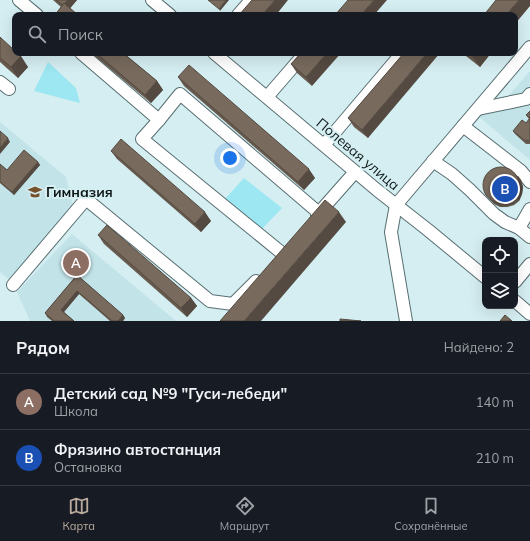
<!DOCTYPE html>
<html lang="ru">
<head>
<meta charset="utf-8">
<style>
  :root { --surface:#171b24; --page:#20242c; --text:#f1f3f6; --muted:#9ea1a6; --line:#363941; --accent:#baab9c }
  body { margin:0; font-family:Mulish,sans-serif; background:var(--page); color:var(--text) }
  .controls { position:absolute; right:12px; bottom:12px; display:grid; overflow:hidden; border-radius:8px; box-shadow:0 4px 16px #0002 }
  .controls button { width:36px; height:36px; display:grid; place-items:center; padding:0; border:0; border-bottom:1px solid var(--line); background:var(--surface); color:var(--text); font:20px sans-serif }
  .you { position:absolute; left:230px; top:158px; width:14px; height:14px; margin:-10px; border:3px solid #fff; border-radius:50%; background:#1a73e8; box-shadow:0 0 0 6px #1a73e833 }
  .badge { display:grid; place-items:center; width:26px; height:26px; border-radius:50%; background:var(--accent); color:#fff; font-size:13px; font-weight:700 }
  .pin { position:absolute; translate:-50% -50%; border:2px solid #fff; box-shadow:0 1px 4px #0006 }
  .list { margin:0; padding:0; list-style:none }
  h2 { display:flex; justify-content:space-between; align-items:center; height:52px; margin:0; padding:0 16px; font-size:17px }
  h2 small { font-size:13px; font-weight:400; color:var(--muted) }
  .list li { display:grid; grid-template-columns:26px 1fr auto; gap:12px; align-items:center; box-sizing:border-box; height:56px; padding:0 16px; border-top:1px solid var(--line) }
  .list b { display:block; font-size:15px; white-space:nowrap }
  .list p { margin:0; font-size:13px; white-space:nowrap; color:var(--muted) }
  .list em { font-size:13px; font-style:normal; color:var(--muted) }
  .icon { flex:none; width:22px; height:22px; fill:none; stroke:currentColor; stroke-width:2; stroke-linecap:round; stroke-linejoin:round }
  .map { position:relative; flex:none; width:530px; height:321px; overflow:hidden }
  .search { position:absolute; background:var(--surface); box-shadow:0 4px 16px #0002; left:12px; right:12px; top:12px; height:44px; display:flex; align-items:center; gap:10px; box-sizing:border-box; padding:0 14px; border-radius:8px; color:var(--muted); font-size:15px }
  .sheet { height:164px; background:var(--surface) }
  nav { display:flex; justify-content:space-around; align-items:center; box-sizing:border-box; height:56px; border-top:1px solid var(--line); background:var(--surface); font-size:11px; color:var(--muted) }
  nav a { display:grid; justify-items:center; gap:2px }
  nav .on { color:var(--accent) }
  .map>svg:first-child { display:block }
</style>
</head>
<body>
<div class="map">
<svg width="530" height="321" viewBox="0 0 530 321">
  <rect width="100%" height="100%" fill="#d5eef2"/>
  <g fill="#c2e4e9">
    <polygon points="530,71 530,160 478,116 497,109"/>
    <polygon points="0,122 66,177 73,206 11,281 0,272"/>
    <polygon points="72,234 176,321 30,321 17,292"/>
  </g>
  <g fill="#9ce7f2">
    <polygon points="48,62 76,88 80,103 34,91"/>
    <polygon points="244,178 282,208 262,229 224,200"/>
  </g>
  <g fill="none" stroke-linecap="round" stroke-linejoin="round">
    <defs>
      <g id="minor">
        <polyline points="19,0 37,15"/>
        <polyline points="152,0 170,15"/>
        <polyline points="238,15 251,0"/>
        <polyline points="81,53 159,120 180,94 319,213"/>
        <polyline points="214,53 377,190 428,230 485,277"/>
        <polyline points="0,82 9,89"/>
        <polyline points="267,97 305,53"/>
        <polyline points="478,109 526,99 530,94"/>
        <polyline points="159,120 142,139 283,254"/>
        <polyline points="463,126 521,171 530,182"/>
        <polyline points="324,145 402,53"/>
        <polyline points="433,161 452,174 470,190 494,214 505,222 519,228 530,237"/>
        <polyline points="317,215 355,172"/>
        <polyline points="519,228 530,209"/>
        <polyline points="515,282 530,264"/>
        <polyline points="13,285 86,199 210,301 233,304 256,281"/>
        <polyline points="515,301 530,314"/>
        <polyline points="406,321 391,232 396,205 530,47"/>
      </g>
    </defs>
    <use href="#minor" stroke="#586e71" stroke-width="14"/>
    <use href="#minor" stroke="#fff" stroke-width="12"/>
  </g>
  <g fill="#675b50">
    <polygon points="53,0 77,0 70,8 61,7"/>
    <polygon points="0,37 28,67 18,78 0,62"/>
    <polygon points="91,53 123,53 157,81 163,90 151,103"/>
    <polygon points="301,53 312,86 297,73 291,64"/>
    <polygon points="404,53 368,138 354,127 348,118"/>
    <polygon points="464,53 491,53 480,67 466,56"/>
    <polygon points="178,77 315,178 304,190 184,86"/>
    <polygon points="530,111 530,144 526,144 515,134 513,131 526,123 529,119 526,115"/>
    <polygon points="111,151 211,221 201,232 117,159"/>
    <polygon points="38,162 40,165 14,195 0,183 0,164 7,170"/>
    <polygon points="518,176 521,180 523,187 522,194 519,201 514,205 507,207 500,207 494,204 485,194"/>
    <polygon points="98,235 191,298 197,306 187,317 104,244"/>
    <polygon points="77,275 123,315 125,318 123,321 110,321 79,294 64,312 74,321 52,321 47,317 45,313"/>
  </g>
  <g fill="#544a41">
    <polygon points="68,0 77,0 67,12 63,6"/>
    <polygon points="226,0 229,0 220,11 219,9"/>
    <polygon points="275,0 288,0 276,15 262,15"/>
    <polygon points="374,0 387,0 374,15 361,15"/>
    <polygon points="519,0 530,0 530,6 515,24 515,15 506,15"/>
    <polygon points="327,53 341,53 312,86 306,77"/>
    <polygon points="427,53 440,53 368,138 362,130"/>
    <polygon points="475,53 491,53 480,67 472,56"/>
    <polygon points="21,56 28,67 18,78 11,67"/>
    <polygon points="157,81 163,90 151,103 145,95"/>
    <polygon points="8,138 10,142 0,154 0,148"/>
    <polygon points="38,162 40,165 14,195 12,192"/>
    <polygon points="309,169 315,178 304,190 298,182"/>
    <polygon points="518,176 521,180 523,187 522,194 519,201 516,196"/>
    <polygon points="205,212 211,221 201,232 195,224"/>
    <polygon points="339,212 346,222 261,321 244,321"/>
    <polygon points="77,291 79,294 63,313 61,310"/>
    <polygon points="191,298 197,306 187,317 181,308"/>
    <polygon points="123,315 125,318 123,321 118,321"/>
  </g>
  <g fill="#786a5d" stroke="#544a41">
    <polygon points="56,0 68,0 63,5"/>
    <polygon points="208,0 226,0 219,9"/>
    <polygon points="252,0 275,0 262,15 239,15"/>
    <polygon points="348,0 374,0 361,15 335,15"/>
    <polygon points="496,0 519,0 506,15 484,15"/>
    <polygon points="64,3 78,15 55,15"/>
    <polygon points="0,37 15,51 15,53 18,53 21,56 11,67 0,58"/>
    <polygon points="96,53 123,53 157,81 145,95"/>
    <polygon points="301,53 327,53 306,77 291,64"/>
    <polygon points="404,53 427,53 362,130 348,118"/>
    <polygon points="468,53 475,53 472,56"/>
    <polygon points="189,65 309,169 298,182 178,77"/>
    <polygon points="530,111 530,141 524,140 513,131 522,120 526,123 530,118 526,115"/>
    <polygon points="0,131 8,138 0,148"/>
    <polygon points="121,139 205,212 195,224 111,151"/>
    <polygon points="24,150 38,162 12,192 0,182 0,164 7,170"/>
    <circle cx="501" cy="185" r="18"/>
    <polygon points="325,200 339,212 244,321 220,321"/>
    <polygon points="107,225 191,298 181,308 98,235"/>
    <polygon points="77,275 123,315 118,321 112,321 77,291 61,310 74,321 54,321 45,313"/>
    <polygon points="505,315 512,321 500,321"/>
    <polygon points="340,319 361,321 340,321"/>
  </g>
  <defs>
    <symbol id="school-bare" viewBox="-9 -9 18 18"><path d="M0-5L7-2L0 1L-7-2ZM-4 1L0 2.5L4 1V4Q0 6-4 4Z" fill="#77532d" stroke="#d5eef2" stroke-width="2.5" paint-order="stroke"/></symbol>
  </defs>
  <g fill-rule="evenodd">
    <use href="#school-bare" x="25" y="182" width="20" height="20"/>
  </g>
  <g text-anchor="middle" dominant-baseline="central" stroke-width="4" stroke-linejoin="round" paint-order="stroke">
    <g font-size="14" fill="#0d1617" stroke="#d5eef2">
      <text transform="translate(358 154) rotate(40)">Полевая улица</text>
    </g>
    <g font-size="14" font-weight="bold" fill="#0d1617" stroke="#d5eef2" text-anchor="start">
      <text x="46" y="192">Гимназия</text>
    </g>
  </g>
</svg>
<div class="controls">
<button><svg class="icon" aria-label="locate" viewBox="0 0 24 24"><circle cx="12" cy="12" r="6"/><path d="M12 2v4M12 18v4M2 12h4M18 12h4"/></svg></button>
<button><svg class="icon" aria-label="layers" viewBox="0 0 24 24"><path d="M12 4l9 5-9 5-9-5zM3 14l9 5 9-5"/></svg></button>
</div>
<div class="you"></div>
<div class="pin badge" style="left:76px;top:263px;background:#8d6e63">A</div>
<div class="pin badge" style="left:505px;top:189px;background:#1a4fb4">B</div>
<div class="search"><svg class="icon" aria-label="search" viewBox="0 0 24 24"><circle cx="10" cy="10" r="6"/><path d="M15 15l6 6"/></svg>Поиск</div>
</div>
<section class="sheet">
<h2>Рядом<small>Найдено: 2</small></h2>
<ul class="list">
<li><span class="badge" style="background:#8d6e63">A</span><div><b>Детский сад №9 &quot;Гуси-лебеди&quot;</b><p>Школа</p></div><em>140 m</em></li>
<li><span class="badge" style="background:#1a4fb4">B</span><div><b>Фрязино автостанция</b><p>Остановка</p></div><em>210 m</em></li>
</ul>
</section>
<nav>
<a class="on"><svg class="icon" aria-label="map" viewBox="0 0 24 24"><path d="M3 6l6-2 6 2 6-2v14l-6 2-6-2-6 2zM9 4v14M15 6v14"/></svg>Карта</a>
<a><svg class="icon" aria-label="directions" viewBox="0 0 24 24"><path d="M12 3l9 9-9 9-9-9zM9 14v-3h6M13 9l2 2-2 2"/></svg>Маршрут</a>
<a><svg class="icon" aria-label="saved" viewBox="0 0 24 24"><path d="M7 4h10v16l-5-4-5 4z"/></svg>Сохранённые</a>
</nav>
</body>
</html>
